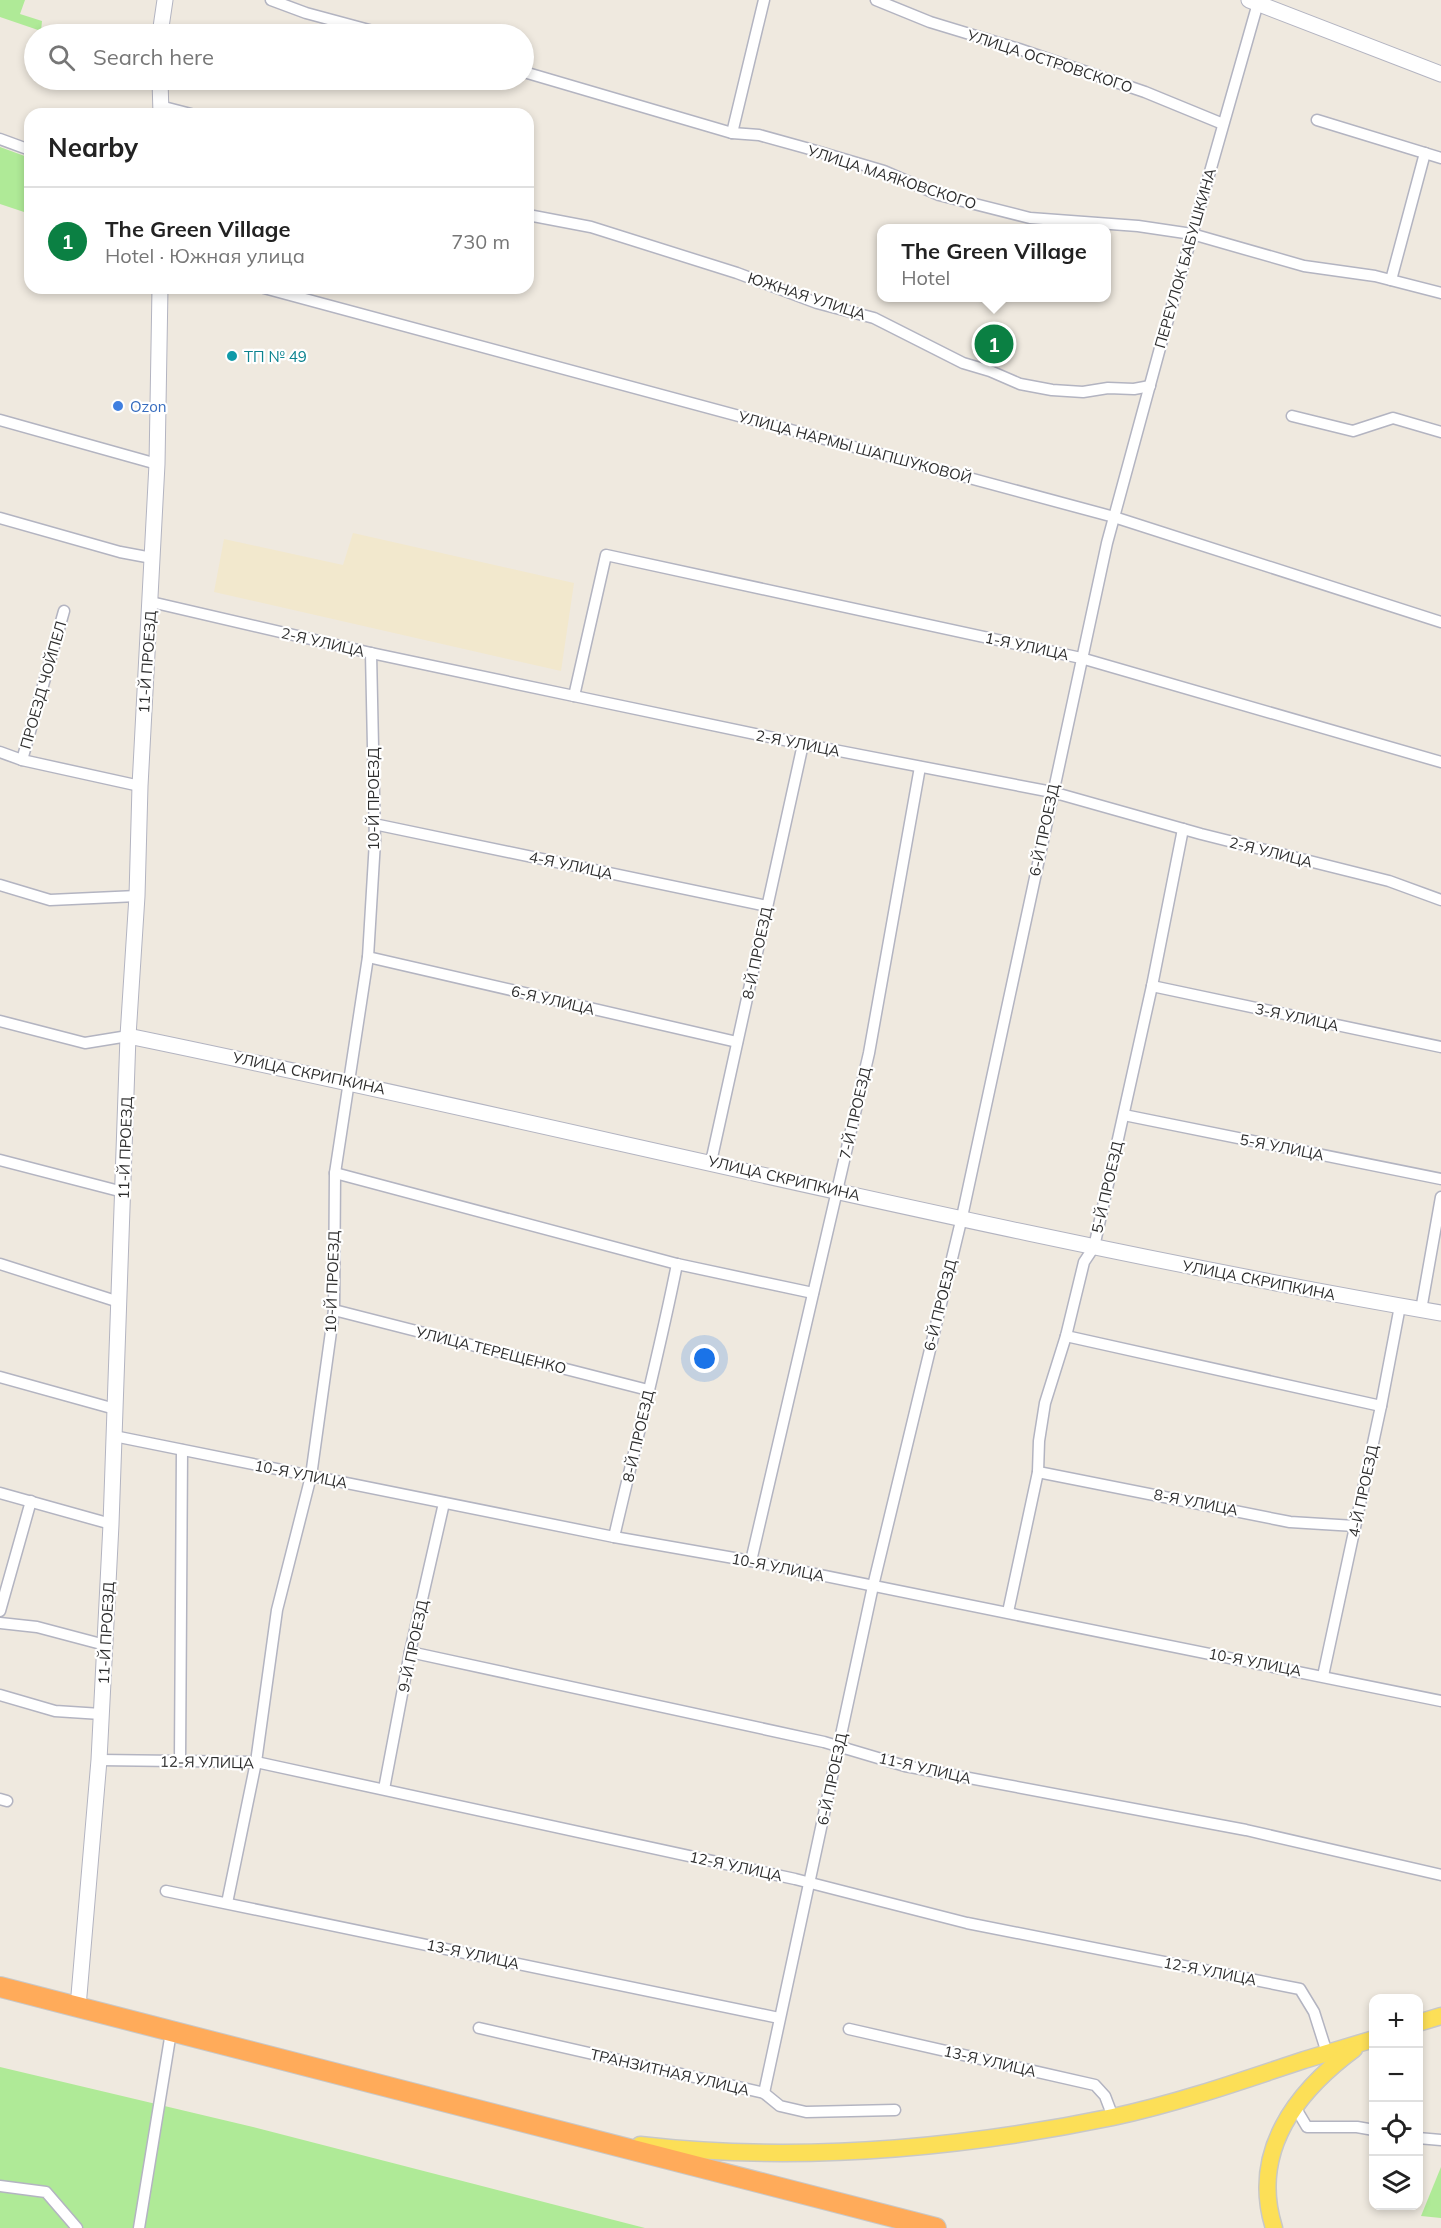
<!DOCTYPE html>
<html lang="en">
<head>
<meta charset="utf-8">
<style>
  :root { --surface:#fff; --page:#f2f2f2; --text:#222; --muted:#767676; --line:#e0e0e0; --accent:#0b8043 }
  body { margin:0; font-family:Mulish,sans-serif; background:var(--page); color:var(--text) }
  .controls { position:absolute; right:18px; bottom:18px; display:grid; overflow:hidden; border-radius:12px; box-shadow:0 3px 9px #0003 }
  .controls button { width:54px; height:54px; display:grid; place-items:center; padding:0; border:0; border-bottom:2px solid var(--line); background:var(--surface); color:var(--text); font:30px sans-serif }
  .you { position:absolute; left:705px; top:1359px; width:21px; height:21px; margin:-15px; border:4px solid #fff; border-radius:50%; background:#1a73e8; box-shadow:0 0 0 9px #1a73e833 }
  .badge { display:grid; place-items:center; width:39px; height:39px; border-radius:50%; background:var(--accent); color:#fff; font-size:20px; font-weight:700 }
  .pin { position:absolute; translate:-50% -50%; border:3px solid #fff; box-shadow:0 2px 6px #0006 }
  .popup { position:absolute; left:877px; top:224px; width:234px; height:78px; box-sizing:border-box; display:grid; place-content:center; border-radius:12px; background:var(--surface); filter:drop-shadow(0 2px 4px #0005); font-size:20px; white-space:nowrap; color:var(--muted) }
  .popup b { font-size:22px; color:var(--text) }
  .popup::after { content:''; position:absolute; left:50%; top:100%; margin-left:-12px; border:12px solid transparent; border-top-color:var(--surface) }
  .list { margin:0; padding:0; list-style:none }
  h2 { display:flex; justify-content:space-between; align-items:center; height:78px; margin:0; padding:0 24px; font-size:26px }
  h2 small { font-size:20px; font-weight:400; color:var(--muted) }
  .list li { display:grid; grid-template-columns:39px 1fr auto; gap:18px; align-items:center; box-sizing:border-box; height:108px; padding:0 24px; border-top:2px solid var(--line) }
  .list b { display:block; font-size:22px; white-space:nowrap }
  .list p { margin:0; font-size:20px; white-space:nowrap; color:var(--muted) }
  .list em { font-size:20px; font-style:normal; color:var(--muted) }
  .icon { flex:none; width:33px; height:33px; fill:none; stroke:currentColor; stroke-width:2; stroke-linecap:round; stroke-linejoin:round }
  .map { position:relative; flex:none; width:1441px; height:2228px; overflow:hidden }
  .search { position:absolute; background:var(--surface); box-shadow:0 3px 9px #0003; left:24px; top:24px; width:510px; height:66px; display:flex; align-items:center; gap:15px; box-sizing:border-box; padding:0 21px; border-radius:33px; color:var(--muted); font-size:22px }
  .panel { position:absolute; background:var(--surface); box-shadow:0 3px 9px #0003; left:24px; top:108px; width:510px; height:186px; border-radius:18px }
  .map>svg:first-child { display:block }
</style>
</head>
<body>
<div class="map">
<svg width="1441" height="2228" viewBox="0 0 1441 2228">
  <rect width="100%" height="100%" fill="#efe9df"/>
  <polygon fill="#f2e8cd" points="353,533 574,583 561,671 214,592 224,539 343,565"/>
  <g fill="#afea97">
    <polygon points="0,0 25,0 20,14 42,21 41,31 0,17"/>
    <polygon points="0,147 30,158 30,211 27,213 0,204"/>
    <polygon points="0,2067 253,2127 645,2228 0,2228"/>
    <polygon points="1441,2167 1441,2218 1421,2216"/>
  </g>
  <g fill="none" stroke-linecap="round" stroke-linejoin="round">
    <defs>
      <g id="street">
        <polyline points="271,0 306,13 384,34"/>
        <polyline points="876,0 930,22 1019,49 1145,92 1223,124"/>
        <polyline points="524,72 732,133 759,135 806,148 884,171 939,195 1030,218 1138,226 1192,234 1304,266 1375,276 1441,293"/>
        <polyline points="160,106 191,114"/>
        <polyline points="1317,120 1441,158"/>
        <polyline points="732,133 764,0"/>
        <polyline points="0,139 30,150"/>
        <polyline points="528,215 591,227 737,273 817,303 874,318 963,363 990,371 1020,384 1052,390 1083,392 1108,388 1134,389 1150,386"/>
        <polyline points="1391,280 1425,153"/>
        <polyline points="264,288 1114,517 1441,622"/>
        <polyline points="1292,416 1353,431 1393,418 1441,432"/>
        <polyline points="0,420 157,464"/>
        <polyline points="0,518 120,552 152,558"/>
        <polyline points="151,602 371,653 574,696 803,744 1052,792 1201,834 1389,881 1441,900"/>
        <polyline points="574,696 606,555 1081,658 1441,762"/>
        <polyline points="0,752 22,760 140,786"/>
        <polyline points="22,760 64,611"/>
        <polyline points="374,824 767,906"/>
        <polyline points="0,885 50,900 137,896"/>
        <polyline points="368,957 737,1042"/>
        <polyline points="1152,986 1441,1047"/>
        <polyline points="0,1021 85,1043 128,1036"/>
        <polyline points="1124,1115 1441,1179"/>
        <polyline points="0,1160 123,1192"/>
        <polyline points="711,1162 803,744"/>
        <polyline points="335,1173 677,1264 813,1293"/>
        <polyline points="0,1264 119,1302"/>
        <polyline points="334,1310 648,1390"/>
        <polyline points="1421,1310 1441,1197"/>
        <polyline points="1066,1336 1381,1406"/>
        <polyline points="0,1377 115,1409"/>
        <polyline points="114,1436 614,1537 751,1561 1441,1701"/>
        <polyline points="1038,1472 1290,1522 1355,1526"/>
        <polyline points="0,1493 111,1524"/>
        <path d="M614,1537C635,1446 659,1355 677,1264"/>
        <polyline points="751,1561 869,1053 920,767"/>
        <polyline points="0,1611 31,1501"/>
        <polyline points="1008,1612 1038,1472 1039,1441 1045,1403 1066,1336 1084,1262 1094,1247 1152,986 1183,829"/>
        <polyline points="0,1623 37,1627 105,1645"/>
        <polyline points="410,1652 824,1742 905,1766 1246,1830 1441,1875"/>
        <polyline points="1323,1676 1381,1406 1400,1306"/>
        <polyline points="0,1695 55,1711 101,1714"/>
        <polyline points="99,1760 256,1762 795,1879 967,1923 1300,1989 1314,2012 1327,2053"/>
        <polyline points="180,1761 182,1450"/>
        <polyline points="384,1789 410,1652 444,1503"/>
        <polyline points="0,1799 7,1801"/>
        <polyline points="166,1891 779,2018"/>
        <polyline points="227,1903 256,1762 277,1610 311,1476 334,1310 335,1173 368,957 375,841 371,653"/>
        <polyline points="479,2028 764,2093 780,2106 806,2112 895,2110"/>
        <polyline points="849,2029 1095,2085 1105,2096 1113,2117"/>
        <polyline points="764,2093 873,1586 962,1217 1107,543 1163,337 1258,3"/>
        <polyline points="1295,2107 1307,2127 1357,2127 1374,2130"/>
        <polyline points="1418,2138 1441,2140"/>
        <polyline points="0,2186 46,2192 77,2228"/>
        <polyline points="139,2228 171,2032"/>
      </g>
      <g id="secondary">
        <polyline points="1249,0 1441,74"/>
        <polyline points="160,34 165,0"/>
        <polyline points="160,80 161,114"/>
        <path d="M128,1036C566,1126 1000,1237 1441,1313"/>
        <polyline points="78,2007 99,1760 111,1524 128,1036 137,896 140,786 157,464 160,288"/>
      </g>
      <g id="primary">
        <polyline points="1418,2023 1441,2016"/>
        <path d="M640,2145C797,2163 958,2149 1113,2117C1178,2103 1241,2081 1304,2060C1327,2053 1351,2046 1374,2039"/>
        <path d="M1274,2228C1250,2152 1296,2092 1354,2049"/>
      </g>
      <polyline id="highway" points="0,1987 936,2228"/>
    </defs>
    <use href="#street" stroke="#b3b4c1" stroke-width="13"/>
    <use href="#secondary" stroke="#b3b4c1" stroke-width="17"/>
    <use href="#primary" stroke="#c8c8c8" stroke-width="19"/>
    <use href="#highway" stroke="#c8c8c8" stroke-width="22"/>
    <use href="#street" stroke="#fff" stroke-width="10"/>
    <use href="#secondary" stroke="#fff" stroke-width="15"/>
    <use href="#primary" stroke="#fcdf57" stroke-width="16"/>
    <use href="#highway" stroke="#ffab5a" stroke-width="20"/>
  </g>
  <circle fill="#0f9aa8" stroke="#fff" stroke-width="2" cx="232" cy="356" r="6"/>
  <circle fill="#3f7fe0" stroke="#fff" stroke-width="2" cx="118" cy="406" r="6"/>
  <g text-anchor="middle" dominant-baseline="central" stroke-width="4.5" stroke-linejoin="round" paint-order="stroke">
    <g font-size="15" fill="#2d2d2d" stroke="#fff">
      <text transform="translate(1050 61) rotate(18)">УЛИЦА ОСТРОВСКОГО</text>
      <text transform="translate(892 177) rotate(18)">УЛИЦА МАЯКОВСКОГО</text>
      <text transform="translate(1185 258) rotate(-74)">ПЕРЕУЛОК БАБУШКИНА</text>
      <text transform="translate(807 296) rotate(18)">ЮЖНАЯ УЛИЦА</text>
      <text transform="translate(855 447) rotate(15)">УЛИЦА НАРМЫ ШАПШУКОВОЙ</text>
      <text transform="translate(323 642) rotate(13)">2-Я УЛИЦА</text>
      <text transform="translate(1027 646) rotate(12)">1-Я УЛИЦА</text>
      <text transform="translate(147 662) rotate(-86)">11-Й ПРОЕЗД</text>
      <text transform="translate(43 685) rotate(-74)">ПРОЕЗД ЧОЙПЕЛ</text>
      <text transform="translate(798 743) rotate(11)">2-Я УЛИЦА</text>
      <text transform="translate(373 799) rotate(-90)">10-Й ПРОЕЗД</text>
      <text transform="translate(1044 830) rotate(-78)">6-Й ПРОЕЗД</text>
      <text transform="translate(1271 852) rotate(14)">2-Я УЛИЦА</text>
      <text transform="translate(571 865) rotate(12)">4-Я УЛИЦА</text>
      <text transform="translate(757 953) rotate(-78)">8-Й ПРОЕЗД</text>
      <text transform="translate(553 1000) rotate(13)">6-Я УЛИЦА</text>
      <text transform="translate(1297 1017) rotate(12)">3-Я УЛИЦА</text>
      <text transform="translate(309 1073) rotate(12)">УЛИЦА СКРИПКИНА</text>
      <text transform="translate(855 1113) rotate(-77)">7-Й ПРОЕЗД</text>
      <text transform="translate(1282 1147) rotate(11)">5-Я УЛИЦА</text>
      <text transform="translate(125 1148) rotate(-88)">11-Й ПРОЕЗД</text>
      <text transform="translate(784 1178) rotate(13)">УЛИЦА СКРИПКИНА</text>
      <text transform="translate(1107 1187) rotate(-77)">5-Й ПРОЕЗД</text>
      <text transform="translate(1259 1280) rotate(11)">УЛИЦА СКРИПКИНА</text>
      <text transform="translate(332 1282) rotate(-88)">10-Й ПРОЕЗД</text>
      <text transform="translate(940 1305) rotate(-76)">6-Й ПРОЕЗД</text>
      <text transform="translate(491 1350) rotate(14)">УЛИЦА ТЕРЕЩЕНКО</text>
      <text transform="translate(638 1436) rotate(-77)">8-Й ПРОЕЗД</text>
      <text transform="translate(301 1474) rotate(11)">10-Я УЛИЦА</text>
      <text transform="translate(1363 1491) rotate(-78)">4-Й ПРОЕЗД</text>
      <text transform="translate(1196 1502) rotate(11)">8-Я УЛИЦА</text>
      <text transform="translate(778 1567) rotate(11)">10-Я УЛИЦА</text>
      <text transform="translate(106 1633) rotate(-87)">11-Й ПРОЕЗД</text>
      <text transform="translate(413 1646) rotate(-78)">9-Й ПРОЕЗД</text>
      <text transform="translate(1255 1662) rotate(11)">10-Я УЛИЦА</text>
      <text transform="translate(207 1762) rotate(1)">12-Я УЛИЦА</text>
      <text transform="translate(925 1768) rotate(13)">11-Я УЛИЦА</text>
      <text transform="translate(832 1779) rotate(-78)">6-Й ПРОЕЗД</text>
      <text transform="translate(736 1866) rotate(12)">12-Я УЛИЦА</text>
      <text transform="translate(473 1954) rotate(12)">13-Я УЛИЦА</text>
      <text transform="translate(1210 1971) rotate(11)">12-Я УЛИЦА</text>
      <text transform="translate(990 2061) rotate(13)">13-Я УЛИЦА</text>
      <text transform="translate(670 2072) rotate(13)">ТРАНЗИТНАЯ УЛИЦА</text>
    </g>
    <g font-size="15" fill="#0d838f" stroke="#fff" text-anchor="start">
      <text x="244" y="356">ТП № 49</text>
    </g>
    <g font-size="15" fill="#366cbe" stroke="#fff" text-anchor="start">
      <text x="130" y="406">Ozon</text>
    </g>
  </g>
</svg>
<div class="controls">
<button>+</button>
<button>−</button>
<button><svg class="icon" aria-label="locate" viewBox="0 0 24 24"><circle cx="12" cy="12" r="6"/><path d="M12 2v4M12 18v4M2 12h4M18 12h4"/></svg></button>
<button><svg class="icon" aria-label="layers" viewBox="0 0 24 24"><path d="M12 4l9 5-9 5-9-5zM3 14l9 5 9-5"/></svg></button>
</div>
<div class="you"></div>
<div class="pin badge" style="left:994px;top:344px">1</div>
<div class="popup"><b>The Green Village</b>Hotel</div>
<div class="search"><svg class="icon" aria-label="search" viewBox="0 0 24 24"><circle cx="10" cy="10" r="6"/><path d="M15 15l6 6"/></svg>Search here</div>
<section class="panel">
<h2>Nearby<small></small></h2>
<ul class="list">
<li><span class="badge">1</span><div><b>The Green Village</b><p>Hotel · Южная улица</p></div><em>730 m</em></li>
</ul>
</section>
</div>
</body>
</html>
